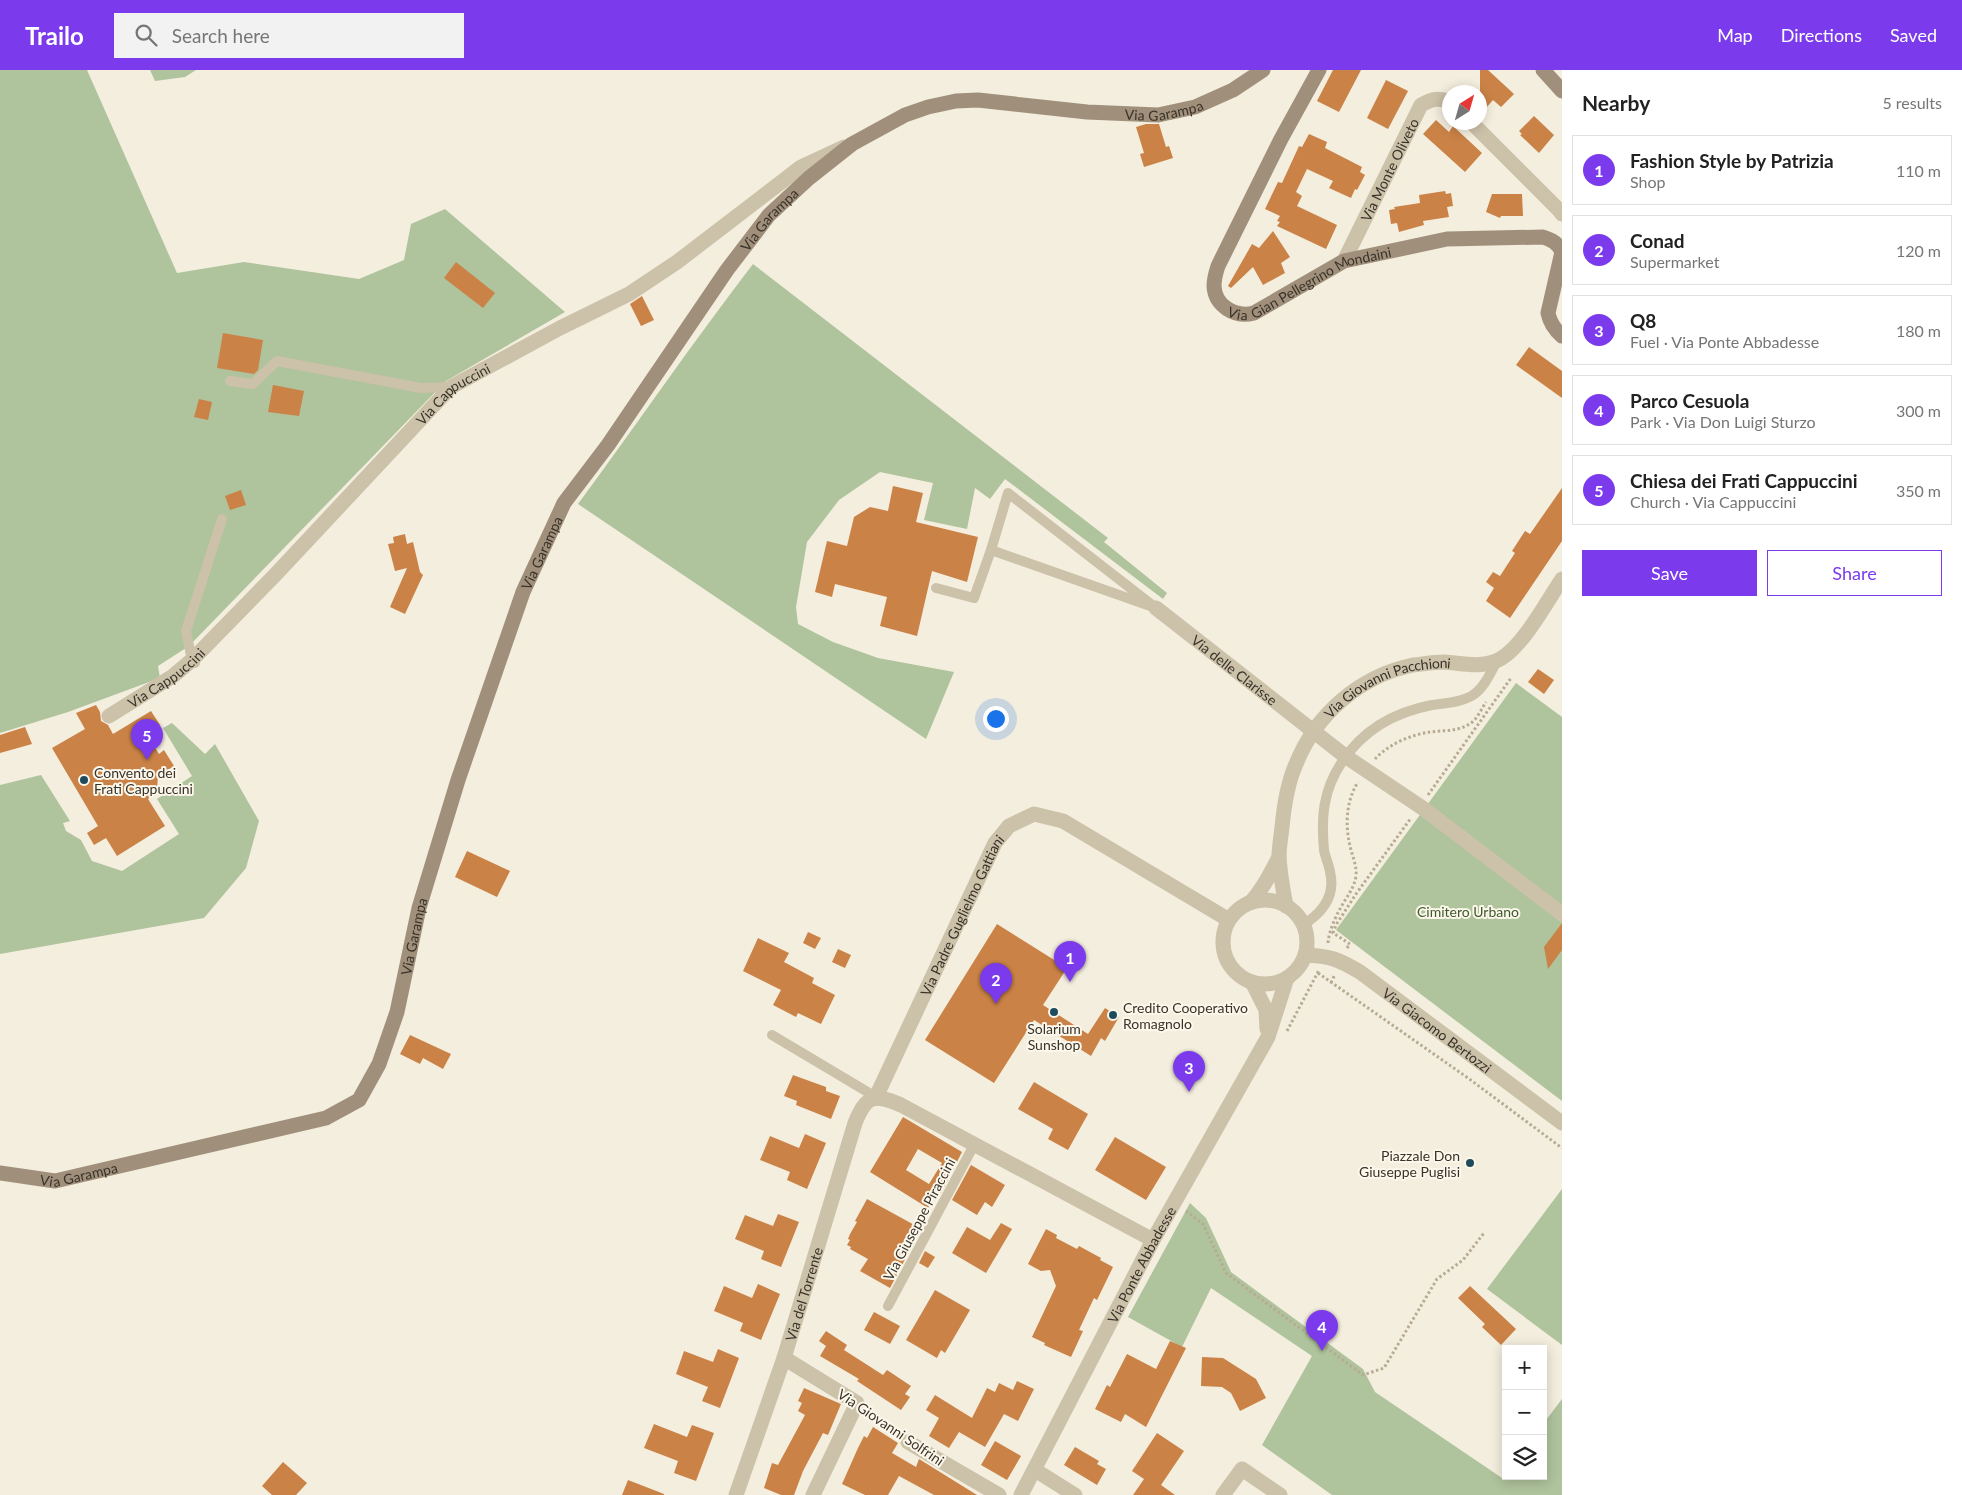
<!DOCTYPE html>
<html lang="en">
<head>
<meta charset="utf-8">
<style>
  :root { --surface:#fff; --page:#f2f2f2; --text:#222; --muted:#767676; --line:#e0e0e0; --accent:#7c3aed }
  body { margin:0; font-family:Lato,sans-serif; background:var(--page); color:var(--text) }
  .controls { position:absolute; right:15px; bottom:15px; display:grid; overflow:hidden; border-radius:0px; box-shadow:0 2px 12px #0003 }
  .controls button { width:45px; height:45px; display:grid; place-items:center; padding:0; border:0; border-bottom:1px solid var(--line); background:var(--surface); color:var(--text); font:25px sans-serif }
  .compass { position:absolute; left:1442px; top:15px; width:45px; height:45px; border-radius:50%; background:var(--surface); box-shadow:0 2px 12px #0003; rotate:37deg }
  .you { position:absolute; left:995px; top:648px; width:18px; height:18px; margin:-12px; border:4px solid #fff; border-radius:50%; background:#1a73e8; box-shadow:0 0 0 8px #1a73e833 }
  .badge { display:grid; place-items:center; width:32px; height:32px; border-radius:50%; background:var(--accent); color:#fff; font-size:16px; font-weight:700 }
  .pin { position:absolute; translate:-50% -41px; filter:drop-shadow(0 1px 2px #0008) }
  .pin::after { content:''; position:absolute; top:26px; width:18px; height:15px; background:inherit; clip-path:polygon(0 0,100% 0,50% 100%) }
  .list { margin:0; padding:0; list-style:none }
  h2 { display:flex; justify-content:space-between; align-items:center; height:65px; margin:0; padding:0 20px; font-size:21px }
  h2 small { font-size:16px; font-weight:400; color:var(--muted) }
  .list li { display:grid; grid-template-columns:32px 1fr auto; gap:15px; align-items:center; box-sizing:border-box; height:70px; margin:0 10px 10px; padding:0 10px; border:1px solid var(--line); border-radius:0px }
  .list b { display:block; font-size:19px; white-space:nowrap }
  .list p { margin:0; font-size:16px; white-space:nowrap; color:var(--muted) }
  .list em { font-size:16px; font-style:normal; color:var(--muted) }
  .actions { display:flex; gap:10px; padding:15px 20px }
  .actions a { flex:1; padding:11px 0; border:1px solid var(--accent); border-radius:0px; text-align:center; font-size:18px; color:var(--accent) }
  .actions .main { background:var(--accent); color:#fff }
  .icon { flex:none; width:28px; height:28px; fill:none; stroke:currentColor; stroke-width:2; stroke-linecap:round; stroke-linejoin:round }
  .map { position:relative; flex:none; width:1562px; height:1425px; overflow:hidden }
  header { display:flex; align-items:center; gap:30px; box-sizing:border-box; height:70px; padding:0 25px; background:var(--accent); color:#fff }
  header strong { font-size:24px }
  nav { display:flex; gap:28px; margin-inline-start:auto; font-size:18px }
  .search { width:350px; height:45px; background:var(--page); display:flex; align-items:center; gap:12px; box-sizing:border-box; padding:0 18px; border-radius:0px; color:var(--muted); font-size:19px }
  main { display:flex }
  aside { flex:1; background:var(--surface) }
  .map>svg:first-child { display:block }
</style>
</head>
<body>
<header>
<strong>Trailo</strong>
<div class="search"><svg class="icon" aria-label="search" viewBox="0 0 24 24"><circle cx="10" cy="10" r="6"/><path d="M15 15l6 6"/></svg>Search here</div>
<nav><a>Map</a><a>Directions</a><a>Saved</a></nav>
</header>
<main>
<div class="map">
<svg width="1562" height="1425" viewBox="0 0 1562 1425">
  <rect width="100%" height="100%" fill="#f4eede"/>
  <g fill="#afc39d">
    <polygon points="0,0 87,0 177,203 244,192 359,209 404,190 411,154 445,139 565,242 446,311 189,576 158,596 160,608 68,642 0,663"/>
    <polygon points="150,0 196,0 185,7 155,11"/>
    <path d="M753,194L1108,468L1104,472L1167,523L1163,529L1005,409L990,429L975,418L967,459L924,450L933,413L880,402L839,430L807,472L796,537L798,554L833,572L878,588L954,602L926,669L578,434C637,354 693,272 753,194Z"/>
    <polygon points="1516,613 1562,647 1562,1031 1336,860"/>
    <polygon points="172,653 205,684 215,674 259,751 246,798 204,848 0,884 0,715 41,705 70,751 63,753 66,761 81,770 92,791 122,801 179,764 157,729 192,706 163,658"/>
    <polygon points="1562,1119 1562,1275 1487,1219"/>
    <polygon points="1190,1133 1206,1148 1231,1202 1363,1299 1375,1322 1502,1408 1506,1404 1506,1406 1543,1406 1543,1354 1562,1329 1562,1425 1332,1425 1262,1375 1312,1286 1211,1218 1182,1277 1128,1247"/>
  </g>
  <g fill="#ca8246" fill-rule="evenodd">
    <polygon points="1333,0 1361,0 1339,42 1317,31"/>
    <polygon points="1480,0 1488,0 1514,24 1501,37 1493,30 1486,38 1480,32"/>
    <polygon points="1386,10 1408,21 1388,59 1367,48"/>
    <polygon points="1534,46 1554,65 1539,83 1520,65 1522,64 1519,61"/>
    <polygon points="1436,50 1449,62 1453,56 1482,83 1465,102 1423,64"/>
    <polygon points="1146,54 1159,54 1166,77 1169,76 1173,88 1144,97 1140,84 1144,83 1136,57"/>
    <polygon points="1309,64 1327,72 1325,78 1362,97 1360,102 1365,105 1357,120 1355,119 1351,128 1329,118 1333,111 1307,99 1296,122 1302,126 1297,136 1337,155 1326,179 1277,156 1280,152 1277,151 1280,146 1265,139 1278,112 1282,113 1299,76 1302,77"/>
    <polygon points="1445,121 1446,124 1451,123 1453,136 1447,137 1449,147 1423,151 1424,155 1399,162 1397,153 1391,154 1389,140 1395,139 1394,137 1420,133 1419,125"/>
    <polygon points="1492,124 1522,124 1523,146 1501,146 1500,148 1486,142"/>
    <polygon points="1273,161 1290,187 1281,193 1285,203 1263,215 1253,197 1231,218 1228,216 1252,174 1259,178"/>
    <polygon points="456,192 495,223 483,238 444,208"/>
    <polygon points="642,226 654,250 641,256 630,234"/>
    <polygon points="223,263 263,270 258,300 254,304 217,298"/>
    <polygon points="1529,277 1562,301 1562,328 1516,295"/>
    <polygon points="273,315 304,321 299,346 268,342"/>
    <polygon points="199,329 212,332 208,350 194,347"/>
    <polygon points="893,416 923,423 916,452 978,467 967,512 932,501 917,566 880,556 887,527 835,514 832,527 815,522 827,471 847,476 854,447 870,437 888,441"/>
    <polygon points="1562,418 1562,471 1510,548 1486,531 1494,518 1486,512 1493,502 1500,506 1515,483 1512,481 1525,461 1530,464"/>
    <polygon points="241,420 246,435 230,440 225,426"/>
    <polygon points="405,464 407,474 413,472 420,502 423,505 405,544 390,537 407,498 395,501 388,474 394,473 393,467"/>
    <polygon points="1538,599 1554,610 1544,624 1528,612"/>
    <polygon points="96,635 100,642 101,651 108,655 113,664 151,641 160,655 146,663 159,684 164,680 174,696 158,706 157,720 148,729 165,756 117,786 106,768 94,775 87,763 98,756 52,678 85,659 76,643"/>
    <polygon points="25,657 32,674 0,683 0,665"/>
    <polygon points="467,781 510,801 497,827 455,807"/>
    <polygon points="1562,853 1562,880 1548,899 1544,877"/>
    <polygon points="997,854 1067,898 1043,935 1088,964 1105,938 1119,947 1105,971 1101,968 1091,986 1034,950 994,1013 925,970"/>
    <polygon points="808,862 821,868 815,879 803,873"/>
    <polygon points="758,868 789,883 784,892 814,908 812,913 835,925 821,954 798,943 796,947 773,935 781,920 743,901"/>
    <polygon points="838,879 851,885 845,898 832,892"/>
    <polygon points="410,965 451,984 443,999 423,988 420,994 400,984"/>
    <polygon points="793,1005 826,1017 826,1021 840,1026 831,1049 796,1035 797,1031 784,1026"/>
    <polygon points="1034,1012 1088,1044 1068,1080 1048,1069 1053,1059 1018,1039"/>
    <path d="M903,1047L962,1082L941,1123L938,1121L928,1138L870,1102ZM918,1079L942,1093L929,1114L906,1100Z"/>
    <polygon points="805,1064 826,1073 807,1119 787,1110 790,1102 760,1090 770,1066 799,1078"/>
    <polygon points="1115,1067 1166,1097 1146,1130 1095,1100"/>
    <polygon points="971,1095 1005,1115 992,1137 985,1132 977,1145 952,1130"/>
    <polygon points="867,1129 918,1157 909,1172 913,1174 890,1218 860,1201 868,1189 850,1179 851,1177 847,1175 850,1170 848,1169 850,1164 857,1152 855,1151"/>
    <polygon points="778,1144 799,1152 781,1197 761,1189 764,1181 735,1169 745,1145 773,1156"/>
    <polygon points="1001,1153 1012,1159 986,1203 952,1183 967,1157 990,1170"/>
    <polygon points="1046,1159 1057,1165 1056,1168 1077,1179 1079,1176 1101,1188 1100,1190 1113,1197 1097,1230 1094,1228 1079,1260 1083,1261 1071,1287 1044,1275 1045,1273 1032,1267 1056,1216 1050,1200 1041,1201 1028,1194"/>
    <polygon points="925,1181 935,1187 928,1198 919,1193"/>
    <polygon points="758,1214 780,1224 761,1270 740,1261 743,1253 714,1241 724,1216 752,1228"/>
    <polygon points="1470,1216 1516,1259 1501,1275 1482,1257 1485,1254 1458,1228"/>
    <polygon points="935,1220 970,1240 945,1283 941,1280 937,1288 906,1270"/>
    <polygon points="874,1242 900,1256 890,1274 864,1260"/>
    <polygon points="826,1261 847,1275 844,1280 883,1305 887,1300 911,1316 905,1324 910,1327 901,1340 857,1311 859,1309 820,1286 826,1276 819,1271"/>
    <polygon points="1170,1271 1186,1278 1146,1357 1125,1344 1121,1352 1095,1339 1107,1315 1110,1317 1127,1284 1156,1299"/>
    <polygon points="718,1279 739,1288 720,1338 702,1331 708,1317 676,1304 684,1281 713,1292"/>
    <polygon points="1202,1287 1223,1288 1256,1309 1266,1328 1240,1341 1231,1323 1222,1317 1201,1316"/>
    <polygon points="1017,1311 1034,1319 1018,1351 1004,1344 985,1377 959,1362 949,1378 929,1366 939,1348 926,1340 935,1325 972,1348 987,1318 995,1322 999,1313 1013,1320"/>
    <polygon points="804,1318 841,1334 828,1365 823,1363 803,1401 794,1425 781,1425 764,1418 772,1393 778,1395 805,1345 798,1341 802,1333 798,1331"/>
    <polygon points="654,1354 687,1367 692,1355 714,1363 696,1411 674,1403 678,1391 644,1378"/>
    <polygon points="873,1357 898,1373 892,1383 916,1397 919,1389 977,1425 934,1425 899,1406 888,1425 865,1425 842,1414 858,1378 864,1366 867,1368"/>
    <polygon points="1157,1363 1184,1381 1161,1415 1175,1425 1133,1425 1144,1409 1132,1401"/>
    <polygon points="995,1371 1021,1386 1007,1410 981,1395"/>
    <polygon points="1075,1377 1099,1391 1097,1394 1106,1399 1097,1415 1064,1395"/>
    <polygon points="283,1392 307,1413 296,1425 272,1425 262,1416"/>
    <polygon points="628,1410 664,1424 664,1425 622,1425"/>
  </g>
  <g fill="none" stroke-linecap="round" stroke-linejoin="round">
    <g stroke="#b8ab93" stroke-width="3" stroke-dasharray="2.5 2.5" stroke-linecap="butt">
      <path d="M1375,689C1389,674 1410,665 1430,662C1444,660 1458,662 1471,653C1477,649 1482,638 1486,632"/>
      <polyline points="1428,725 1511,608"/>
      <path d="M1328,873C1329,861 1335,848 1341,837C1347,826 1354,819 1356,806C1357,795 1352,786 1350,776C1345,755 1346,731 1358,712"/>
      <polyline points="1347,878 1350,874 1333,863 1336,855 1356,824 1411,748"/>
      <polyline points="1318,903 1468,1008 1562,1078"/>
      <polyline points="1331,913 1335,904"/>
      <polyline points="1287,961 1319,900"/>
      <polyline points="1186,1141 1203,1154 1226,1203 1363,1305 1384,1298 1437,1209 1463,1190 1484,1163"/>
      <polyline points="870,1342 896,1363"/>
    </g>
    <g stroke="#ccc1a9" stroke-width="10">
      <polyline points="230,311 253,314 277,291 421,318 451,317"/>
      <polygon points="1008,423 1156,538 991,480"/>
      <polyline points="936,518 974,528 991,480"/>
      <polyline points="195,593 192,590 186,561 222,449"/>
      <path d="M1303,855C1322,843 1336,826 1330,802C1329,794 1325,787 1324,780C1321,747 1323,720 1342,692C1363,660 1395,642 1432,635C1445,633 1463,632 1473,625C1484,618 1491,602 1497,591"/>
      <polyline points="772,965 876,1027"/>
      <polyline points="888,1236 974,1075"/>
    </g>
    <g stroke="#ccc1a9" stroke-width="15">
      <polyline points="1471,52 1559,140 1562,144"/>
      <path id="s1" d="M1344,191L1421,35C1432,29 1438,27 1450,32"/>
      <path id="s2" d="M1156,538L1345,686L1424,739L1562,844"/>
      <path id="s3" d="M109,646L173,606L192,590L276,504L451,317L560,258L629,224L677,192L801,97L844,77"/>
      <circle cx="1265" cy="872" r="42"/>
      <path d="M1250,833C1263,819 1270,804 1279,787"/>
      <path id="s4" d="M1286,836C1283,820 1280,804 1279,787C1279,777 1281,767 1282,757C1284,736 1287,714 1296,694C1316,644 1360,606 1413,595C1423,594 1434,592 1444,592C1461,593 1479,598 1496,591C1521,581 1547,531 1562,509"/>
      <path id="s5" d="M1305,885C1330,886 1338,889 1360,902L1562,1053"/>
      <polyline points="1252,912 1266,940 1267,959"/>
      <path id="s6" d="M876,1027L995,773L1009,756L1034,744L1063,751L1229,850"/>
      <polyline points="784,1288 857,1333 813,1425"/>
      <polyline points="908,1372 999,1425"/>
      <polyline points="1035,1400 1075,1425"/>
      <path id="s7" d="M736,1425L784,1288L855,1053C866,1026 873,1023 901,1035L1153,1170"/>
      <path id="s8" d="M1021,1425L1153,1170L1268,967L1287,908"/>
      <polyline points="1223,1425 1242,1399 1280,1425"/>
    </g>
    <g stroke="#a0907b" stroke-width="15">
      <path id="s9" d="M1319,0L1281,69L1218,196C1216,202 1214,209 1214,216C1215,236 1235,248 1254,243L1344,191L1447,169L1543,167C1552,170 1558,173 1562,182L1548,243C1550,253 1554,259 1562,266"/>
      <polyline points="1543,0 1562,21"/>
      <path id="s10" d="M0,1103L55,1111L326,1048L359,1030L379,994L397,942L419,838L458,710L523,522L564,433L608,375L727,200L769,145L809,108L852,74L905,45L928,37L956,31L978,30L1087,42L1158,45L1195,37L1233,20L1263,0"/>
    </g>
  </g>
  <g fill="#1d4b5d" stroke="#fbf7eb" stroke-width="2">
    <circle cx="84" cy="710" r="5"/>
    <circle cx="1054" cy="942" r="5"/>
    <circle cx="1113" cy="945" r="5"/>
    <circle cx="1470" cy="1093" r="5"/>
  </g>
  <g text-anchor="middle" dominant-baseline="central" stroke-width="4" stroke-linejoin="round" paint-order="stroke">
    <g font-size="14" fill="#393229" stroke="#fbf7eb">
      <text stroke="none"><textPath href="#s10" startOffset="1790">Via Garampa</textPath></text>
      <text stroke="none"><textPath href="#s1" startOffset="102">Via Monte Oliveto</textPath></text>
      <text stroke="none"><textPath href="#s10" startOffset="1355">Via Garampa</textPath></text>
      <text stroke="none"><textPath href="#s9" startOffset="359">Via Gian Pellegrino Mondaini</textPath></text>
      <text stroke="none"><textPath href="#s3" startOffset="474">Via Cappuccini</textPath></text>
      <text stroke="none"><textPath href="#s10" startOffset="950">Via Garampa</textPath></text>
      <text stroke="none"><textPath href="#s2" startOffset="100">Via delle Clarisse</textPath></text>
      <text stroke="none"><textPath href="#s3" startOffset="69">Via Cappuccini</textPath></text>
      <text stroke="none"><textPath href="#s4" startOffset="272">Via Giovanni Pacchioni</textPath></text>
      <text stroke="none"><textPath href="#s6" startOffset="201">Via Padre Guglielmo Gattiani</textPath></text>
      <text stroke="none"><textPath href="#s10" startOffset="545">Via Garampa</textPath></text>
      <text stroke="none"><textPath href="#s5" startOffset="155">Via Giacomo Bertozzi</textPath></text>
      <text stroke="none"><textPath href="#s10" startOffset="80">Via Garampa</textPath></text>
      <text transform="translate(919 1149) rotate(-62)">Via Giuseppe Piraccini</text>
      <text stroke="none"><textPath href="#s8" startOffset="260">Via Ponte Abbadesse</textPath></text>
      <text stroke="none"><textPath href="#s7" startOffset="212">Via del Torrente</textPath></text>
      <text transform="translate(891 1357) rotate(34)">Via Giovanni Solfrini</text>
    </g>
    <g font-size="14" fill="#393229" stroke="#fbf7eb" text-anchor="start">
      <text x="94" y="702">Convento dei<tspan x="94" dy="16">Frati Cappuccini</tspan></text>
      <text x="1123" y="937">Credito Cooperativo<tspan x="1123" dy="16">Romagnolo</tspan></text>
      <text x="1054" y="958" text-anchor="middle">Solarium<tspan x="1054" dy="16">Sunshop</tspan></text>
      <text x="1460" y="1085" text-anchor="end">Piazzale Don<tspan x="1460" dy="16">Giuseppe Puglisi</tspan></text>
    </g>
    <g font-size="14" fill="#3f592c" stroke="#fbf7eb">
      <text x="1468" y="841">Cimitero Urbano</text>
    </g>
  </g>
</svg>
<div class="controls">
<button>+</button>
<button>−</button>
<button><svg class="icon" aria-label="layers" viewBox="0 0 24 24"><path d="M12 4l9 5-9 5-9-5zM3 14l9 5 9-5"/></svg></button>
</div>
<svg class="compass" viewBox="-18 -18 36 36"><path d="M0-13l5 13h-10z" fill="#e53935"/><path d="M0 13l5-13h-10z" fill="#767676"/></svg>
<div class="you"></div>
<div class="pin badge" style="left:1070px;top:912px">1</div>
<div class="pin badge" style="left:996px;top:934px">2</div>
<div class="pin badge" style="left:1189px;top:1022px">3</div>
<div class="pin badge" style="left:1322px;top:1281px">4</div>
<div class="pin badge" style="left:147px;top:690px">5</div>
</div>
<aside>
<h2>Nearby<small>5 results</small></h2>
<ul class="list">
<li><span class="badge">1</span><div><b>Fashion Style by Patrizia</b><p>Shop</p></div><em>110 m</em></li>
<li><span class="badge">2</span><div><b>Conad</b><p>Supermarket</p></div><em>120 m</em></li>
<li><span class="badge">3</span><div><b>Q8</b><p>Fuel · Via Ponte Abbadesse</p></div><em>180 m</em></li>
<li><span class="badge">4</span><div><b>Parco Cesuola</b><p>Park · Via Don Luigi Sturzo</p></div><em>300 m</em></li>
<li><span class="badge">5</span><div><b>Chiesa dei Frati Cappuccini</b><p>Church · Via Cappuccini</p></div><em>350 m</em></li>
</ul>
<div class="actions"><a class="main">Save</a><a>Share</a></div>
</aside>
</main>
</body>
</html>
